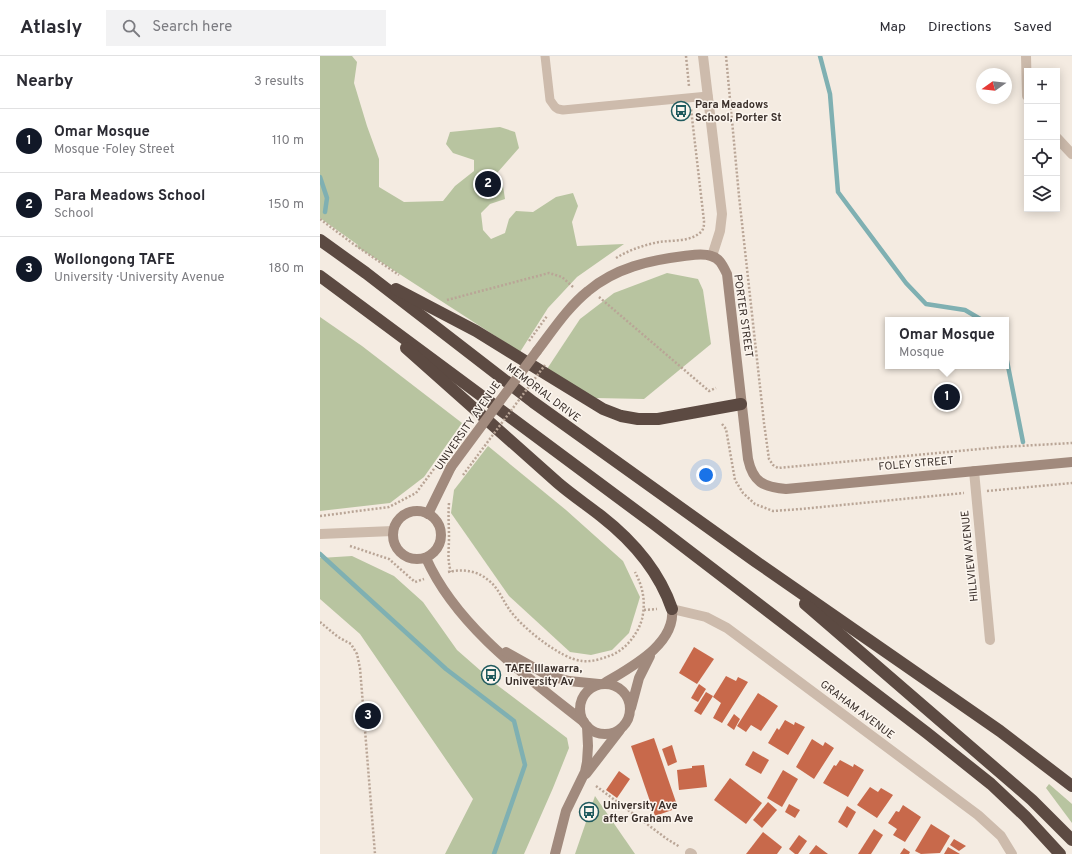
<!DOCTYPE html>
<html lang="en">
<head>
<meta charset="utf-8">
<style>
  :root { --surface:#fff; --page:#f2f2f3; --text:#2b2b33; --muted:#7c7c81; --line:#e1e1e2; --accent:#111827 }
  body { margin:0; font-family:Overpass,sans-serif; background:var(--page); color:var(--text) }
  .controls { position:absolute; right:12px; top:12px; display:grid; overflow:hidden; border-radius:0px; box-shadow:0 2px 10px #0003 }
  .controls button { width:36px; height:36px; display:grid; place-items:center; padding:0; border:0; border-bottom:1px solid var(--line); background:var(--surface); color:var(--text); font:20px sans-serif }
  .compass { position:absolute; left:656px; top:12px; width:36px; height:36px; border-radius:50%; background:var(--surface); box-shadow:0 2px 10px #0003; rotate:255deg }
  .you { position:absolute; left:386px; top:419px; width:14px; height:14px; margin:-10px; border:3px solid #fff; border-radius:50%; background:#1a73e8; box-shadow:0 0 0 6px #1a73e833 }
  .badge { display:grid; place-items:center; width:26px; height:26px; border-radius:50%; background:var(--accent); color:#fff; font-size:13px; font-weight:700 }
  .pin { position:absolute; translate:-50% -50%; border:2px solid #fff; box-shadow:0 1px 4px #0006 }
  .popup { position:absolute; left:565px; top:261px; width:124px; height:52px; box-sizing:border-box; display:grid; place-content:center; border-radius:0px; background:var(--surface); filter:drop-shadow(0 1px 3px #0005); font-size:13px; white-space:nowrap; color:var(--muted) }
  .popup b { font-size:15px; color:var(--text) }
  .popup::after { content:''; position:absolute; left:50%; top:100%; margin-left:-8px; border:8px solid transparent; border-top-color:var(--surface) }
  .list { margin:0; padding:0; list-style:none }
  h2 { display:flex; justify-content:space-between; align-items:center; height:52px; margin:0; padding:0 16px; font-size:17px }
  h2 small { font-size:13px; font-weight:400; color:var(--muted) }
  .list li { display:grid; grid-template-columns:26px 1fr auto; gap:12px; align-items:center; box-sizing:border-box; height:64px; padding:0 16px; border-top:1px solid var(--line) }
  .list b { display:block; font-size:15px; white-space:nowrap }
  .list p { margin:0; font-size:13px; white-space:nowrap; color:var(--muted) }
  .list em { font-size:13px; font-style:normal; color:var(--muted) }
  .icon { flex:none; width:22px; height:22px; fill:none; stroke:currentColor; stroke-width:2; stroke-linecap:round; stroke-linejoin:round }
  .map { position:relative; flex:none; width:752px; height:798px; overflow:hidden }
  header { display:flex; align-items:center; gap:24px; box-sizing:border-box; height:56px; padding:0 20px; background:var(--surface); border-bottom:1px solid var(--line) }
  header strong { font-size:19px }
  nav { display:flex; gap:22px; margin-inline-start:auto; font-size:14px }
  .search { width:280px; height:36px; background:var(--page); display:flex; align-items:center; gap:10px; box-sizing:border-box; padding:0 14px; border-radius:0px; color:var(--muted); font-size:15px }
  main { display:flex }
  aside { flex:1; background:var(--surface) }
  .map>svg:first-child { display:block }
</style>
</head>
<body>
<header>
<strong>Atlasly</strong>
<div class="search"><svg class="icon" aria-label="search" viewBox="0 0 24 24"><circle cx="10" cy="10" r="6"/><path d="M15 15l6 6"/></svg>Search here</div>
<nav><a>Map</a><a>Directions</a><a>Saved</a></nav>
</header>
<main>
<aside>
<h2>Nearby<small>3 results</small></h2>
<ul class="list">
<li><span class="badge">1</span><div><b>Omar Mosque</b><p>Mosque · Foley Street</p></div><em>110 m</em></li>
<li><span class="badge">2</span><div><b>Para Meadows School</b><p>School</p></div><em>150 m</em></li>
<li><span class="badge">3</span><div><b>Wollongong TAFE</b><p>University · University Avenue</p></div><em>180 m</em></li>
</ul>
</aside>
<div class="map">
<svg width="752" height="798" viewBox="0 0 752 798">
  <rect width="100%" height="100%" fill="#f4ebe1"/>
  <g fill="#b8c4a0">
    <polygon points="0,0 32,0 37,6 34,27 47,70 59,103 59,131 84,146 123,145 135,130 154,115 154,104 133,97 126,88 130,76 180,71 195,76 199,92 177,117 183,130 185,143 170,148 161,157 163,174 171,183 185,177 189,163 196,155 213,156 236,141 253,137 258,150 252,166 257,190 304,188 257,221 228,252 200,296 47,197 37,191 38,189 0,162"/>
    <polygon points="347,217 378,223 383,234 391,288 324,343 275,342 225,316 260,263 294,237"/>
    <polygon points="0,261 42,290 142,367 104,421 70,447 0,455"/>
    <polygon points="168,390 246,454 303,505 320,541 309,577 292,594 271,599 250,596 189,540 131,457 134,434"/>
    <polygon points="32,500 74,520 103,546 137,594 177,629 247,682 249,692 233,732 204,798 125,798 153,743 40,578 0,543 0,502"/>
    <polygon points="729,728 752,748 752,767 726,732"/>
    <polygon points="275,740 315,798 255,798"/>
  </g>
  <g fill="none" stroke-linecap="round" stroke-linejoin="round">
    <g stroke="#7fb0b2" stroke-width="4.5">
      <polyline points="500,0 510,38 518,136 586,227 606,248 645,254 662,264"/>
      <polyline points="0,121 7,142 5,156"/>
      <polyline points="686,300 703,386"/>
      <polyline points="0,498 126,613 194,665 205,709 174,798"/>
    </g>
  </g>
  <g fill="#c8694b">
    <polygon points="374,591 394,603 377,628 359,617"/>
    <polygon points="406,620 416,625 418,621 428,626 402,667 393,662 401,647 393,641"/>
    <polygon points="379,628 386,633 378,646 371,642"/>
    <polygon points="386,636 393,640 381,659 374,655"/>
    <polygon points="438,637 458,650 441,675 431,669 426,676 417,670"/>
    <polygon points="414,658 420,663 414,674 407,669"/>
    <polygon points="465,664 474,669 475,666 485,671 468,699 448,687 457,672 459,674"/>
    <polygon points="334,682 358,752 335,760 311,690"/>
    <polygon points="492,683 503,690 505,686 514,692 494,723 476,711"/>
    <polygon points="352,689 357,706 348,710 342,693"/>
    <polygon points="433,695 449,704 441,718 425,709"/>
    <polygon points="520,704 533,711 534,708 544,714 528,741 503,727 514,709 516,710"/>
    <polygon points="384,709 387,731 359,734 357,714 372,712 372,710"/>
    <polygon points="463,714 478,723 462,751 447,742"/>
    <polygon points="299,715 310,723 297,742 286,734"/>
    <polygon points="410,722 442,747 426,768 394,744"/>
    <polygon points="550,731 558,736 561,732 573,739 557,762 537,749"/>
    <polygon points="448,746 457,754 442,772 433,764"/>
    <polygon points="469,748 480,754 475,762 465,756"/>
    <polygon points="583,749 601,761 585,786 573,779 577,773 568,767 576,755 579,756"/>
    <polygon points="527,750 536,756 527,772 518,766"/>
    <polygon points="611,768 630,780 620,797 601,798 595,795"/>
    <polygon points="554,773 563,779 551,798 538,798"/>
    <polygon points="443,776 462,791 457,798 426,798"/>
    <polygon points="479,779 487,785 478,798 475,798 469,793"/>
    <polygon points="634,783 646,790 639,795 630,789"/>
    <polygon points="496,789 508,798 489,798"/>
    <polygon points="628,791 640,798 624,798"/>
    <polygon points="584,792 590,796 589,798 580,798"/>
  </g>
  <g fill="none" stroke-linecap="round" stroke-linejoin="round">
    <g stroke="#b9a596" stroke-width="2.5" stroke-dasharray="2 2" stroke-linecap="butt">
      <polyline points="366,0 369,30"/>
      <polyline points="406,0 419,140 444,367 449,403 453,409 458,412 681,391 752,387"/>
      <polyline points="0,163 32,187 79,219"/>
      <path d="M296,202C309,194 324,189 339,186C353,184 370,186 381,176C384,173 384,169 384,165L371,53"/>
      <polyline points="279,241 389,335 396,332"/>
      <polyline points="127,244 229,217 242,221 253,231"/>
      <polyline points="402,368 406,373 415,424 423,437 435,448 453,455 481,453 644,437"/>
      <polyline points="667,435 752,427"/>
      <path d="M129,447C128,459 129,470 129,481C129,494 127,504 131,516"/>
      <polyline points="0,460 69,451 96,437 117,409"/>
      <polyline points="30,490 69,503 95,526 104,523"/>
      <path d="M128,516C141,513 157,514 168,524C178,531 182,543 189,553C201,571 241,603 262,605C272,606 281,603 289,600C305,595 318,578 322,563C326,546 323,531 315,516"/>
      <polyline points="324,554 337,553"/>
      <polyline points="0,566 18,581 31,588 37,598 40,612 55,798"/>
      <polyline points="276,730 347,783 360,791"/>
    </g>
    <polyline stroke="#cdbbac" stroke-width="9" points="225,0 230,44 235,51 238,53 243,54 388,40"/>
    <g stroke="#cdbbac" stroke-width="10">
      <polyline points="383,0 402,158 400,175 392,200"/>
      <polyline points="706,0 707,40"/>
      <polyline points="737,82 752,98"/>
      <polyline points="654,415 670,584"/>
      <polyline points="0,478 73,475"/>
      <polyline points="352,553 386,561 407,572 658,759 681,780 692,798"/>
      <polyline points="370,797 372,798"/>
    </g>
    <g stroke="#a18a7d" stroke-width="10">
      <path d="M217,295C233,274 248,251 268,235C295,212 330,204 364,200C373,199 383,197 391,200C400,202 403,210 407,218L428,403C433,426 443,431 466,433L752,406"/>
      <circle cx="97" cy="479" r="24"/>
      <polyline points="108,458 131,411"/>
      <path d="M106,502C136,570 207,621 264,666"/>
      <polyline points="186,596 229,620 249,625 279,628"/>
      <path d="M283,628C309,612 356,589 352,553"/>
      <circle cx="285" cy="653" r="25"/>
      <polyline points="311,652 319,622 330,600"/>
      <polyline points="266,718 300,674"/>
      <polyline points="235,798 246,755 265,716 267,706 268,690 267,670"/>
    </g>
    <g stroke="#5c4a42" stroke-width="12">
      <polyline points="0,184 46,217 213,346 435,505 680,675 752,730"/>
      <polyline points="0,220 334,468 607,677 671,728 705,760 740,798"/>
      <polyline points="76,233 156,275 283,353 301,360 318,363 338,363 421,348"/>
      <path d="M86,292C136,337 187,382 238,427C252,439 267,449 281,460C313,485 339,515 352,553"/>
      <polyline points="485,548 712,744 752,784"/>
    </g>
    <g stroke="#b9a596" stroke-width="2.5" stroke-dasharray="2 2" stroke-linecap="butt">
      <polyline points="209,285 227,260"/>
      <polyline points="143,419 225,309"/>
    </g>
    <polyline stroke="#a18a7d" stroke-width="10" points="131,411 217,295"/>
  </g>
  <defs>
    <symbol id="bus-ring" viewBox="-11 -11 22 22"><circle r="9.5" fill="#fbf5ee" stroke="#1f5a5e" stroke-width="1.5"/><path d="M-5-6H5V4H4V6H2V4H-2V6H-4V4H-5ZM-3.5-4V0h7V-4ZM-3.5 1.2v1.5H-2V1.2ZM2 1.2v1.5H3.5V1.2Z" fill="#1f5a5e"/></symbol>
  </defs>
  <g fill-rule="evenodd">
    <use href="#bus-ring" x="350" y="44" width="22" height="22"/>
    <use href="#bus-ring" x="160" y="608" width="22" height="22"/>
    <use href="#bus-ring" x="258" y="745" width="22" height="22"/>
  </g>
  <g text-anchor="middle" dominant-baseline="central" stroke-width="3" stroke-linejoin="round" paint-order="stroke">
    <g font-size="11" font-weight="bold" fill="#3b302b" stroke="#fbf5ee" text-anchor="start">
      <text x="375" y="49">Para Meadows<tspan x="375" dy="13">School, Porter St</tspan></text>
      <text x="185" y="613">TAFE Illawarra,<tspan x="185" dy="13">University Av</tspan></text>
      <text x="283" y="750">University Ave<tspan x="283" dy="13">after Graham Ave</tspan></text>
    </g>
    <g font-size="11" fill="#3b302b" stroke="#fbf5ee">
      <text transform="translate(423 260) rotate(82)">PORTER STREET</text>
      <text transform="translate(223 337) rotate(37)">MEMORIAL DRIVE</text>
      <text transform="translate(148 370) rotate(-55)">UNIVERSITY AVENUE</text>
      <text transform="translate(596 408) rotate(-5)">FOLEY STREET</text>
      <text transform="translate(650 500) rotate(-96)">HILLVIEW AVENUE</text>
      <text transform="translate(537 654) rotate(37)">GRAHAM AVENUE</text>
    </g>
  </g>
</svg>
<div class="controls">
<button>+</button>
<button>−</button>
<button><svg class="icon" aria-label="locate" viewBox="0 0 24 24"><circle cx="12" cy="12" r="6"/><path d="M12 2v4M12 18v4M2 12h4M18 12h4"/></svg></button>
<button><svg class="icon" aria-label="layers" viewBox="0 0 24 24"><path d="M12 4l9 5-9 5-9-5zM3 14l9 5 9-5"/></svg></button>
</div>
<svg class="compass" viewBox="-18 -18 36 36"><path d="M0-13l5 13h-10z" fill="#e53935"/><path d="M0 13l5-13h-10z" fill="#7c7c81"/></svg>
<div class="you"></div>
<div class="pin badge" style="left:627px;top:341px">1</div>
<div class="popup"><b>Omar Mosque</b>Mosque</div>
<div class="pin badge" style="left:168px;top:128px">2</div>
<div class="pin badge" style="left:48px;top:660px">3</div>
</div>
</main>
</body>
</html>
